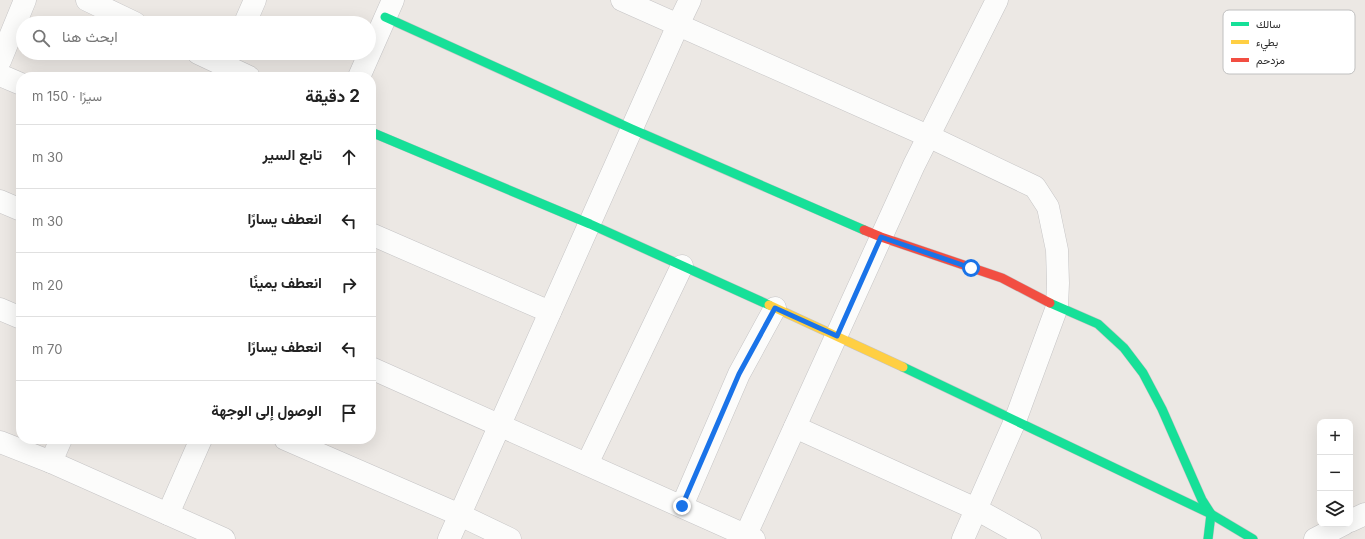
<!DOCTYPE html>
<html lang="ar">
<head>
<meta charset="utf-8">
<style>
  :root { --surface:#fff; --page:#f6f6f6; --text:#222; --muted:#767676; --line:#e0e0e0 }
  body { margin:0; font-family:Inter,Vazirmatn,sans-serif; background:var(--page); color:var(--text); direction:rtl }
  .controls { position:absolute; right:12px; bottom:12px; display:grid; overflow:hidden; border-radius:8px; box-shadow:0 4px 16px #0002 }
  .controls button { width:36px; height:36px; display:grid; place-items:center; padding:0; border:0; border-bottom:1px solid var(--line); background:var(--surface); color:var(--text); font:20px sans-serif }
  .stop { position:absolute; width:12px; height:12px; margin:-9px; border:3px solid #1a73e8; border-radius:50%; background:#fff }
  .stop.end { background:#1a73e8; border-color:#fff; box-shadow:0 1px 4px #0008 }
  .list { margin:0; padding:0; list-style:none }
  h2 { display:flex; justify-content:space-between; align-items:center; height:52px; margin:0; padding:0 16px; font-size:17px }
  h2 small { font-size:13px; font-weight:400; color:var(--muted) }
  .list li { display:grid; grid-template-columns:26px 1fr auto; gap:12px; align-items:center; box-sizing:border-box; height:64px; padding:0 16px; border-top:1px solid var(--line) }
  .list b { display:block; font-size:15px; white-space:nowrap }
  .list em { font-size:13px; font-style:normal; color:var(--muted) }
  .icon { flex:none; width:22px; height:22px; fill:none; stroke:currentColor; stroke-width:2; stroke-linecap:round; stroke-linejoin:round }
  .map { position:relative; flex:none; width:1365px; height:539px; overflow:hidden; direction:ltr }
  .search { position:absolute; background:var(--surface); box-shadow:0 4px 16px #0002; left:16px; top:16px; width:360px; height:44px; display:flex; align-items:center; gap:10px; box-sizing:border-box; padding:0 14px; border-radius:22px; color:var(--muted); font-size:15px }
  .panel { position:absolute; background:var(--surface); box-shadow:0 4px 16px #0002; left:16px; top:72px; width:360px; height:372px; border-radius:16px; direction:rtl }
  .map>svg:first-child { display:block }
</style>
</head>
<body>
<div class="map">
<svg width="1365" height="539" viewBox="0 0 1365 539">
  <rect width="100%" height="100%" fill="#ece8e4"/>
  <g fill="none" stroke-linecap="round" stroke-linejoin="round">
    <defs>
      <g id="street">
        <polyline points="87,0 135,23"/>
        <polyline points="622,0 928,136 1035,187 1048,207 1057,250 1058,283 1057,307 1015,421 963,539"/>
        <polyline points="245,23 255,0"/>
        <polyline points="198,53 249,77"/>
        <polyline points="0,61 25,0"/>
        <polyline points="0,75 21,84"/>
        <polyline points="359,77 393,0"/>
        <polyline points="0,201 21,210"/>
        <polyline points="371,234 550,312"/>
        <polyline points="0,309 21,318"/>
        <polyline points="371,368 754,539"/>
        <polyline points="795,427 976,509 1030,539"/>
        <polyline points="285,439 460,515 510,539"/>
        <polyline points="0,442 51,462 224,539"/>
        <polyline points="51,462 61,439"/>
        <polyline points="587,464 682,266"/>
        <polyline points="682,506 739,374 775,308"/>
        <polyline points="168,514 201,439"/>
        <polyline points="1350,521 1365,514"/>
        <polyline points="449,539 678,25 690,0"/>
        <polyline points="744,539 914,165 997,0"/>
        <polyline points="1315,539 1344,524"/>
      </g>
      <g id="fast">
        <polyline points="385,17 632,129 864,230"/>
        <polyline points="371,132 590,224 769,305"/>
        <polyline points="1050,303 1098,324 1124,348 1143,373 1162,409 1202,500 1211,514 1208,539"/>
        <polyline points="903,367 1211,514 1253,539"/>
      </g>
      <polyline id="slow" points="769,305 903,367"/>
      <polyline id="jam" points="864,230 881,237 1002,278 1050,303"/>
    </defs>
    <use href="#street" stroke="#c5c4c5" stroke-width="23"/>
    <use href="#fast" stroke="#c5c4c5" stroke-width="10"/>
    <use href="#slow" stroke="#c5c4c5" stroke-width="10"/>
    <use href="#jam" stroke="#c5c4c5" stroke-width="10"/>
    <use href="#street" stroke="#fcfcfb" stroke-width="22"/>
    <use href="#fast" stroke="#16e098" stroke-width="9"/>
    <use href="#slow" stroke="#ffcf43" stroke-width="9"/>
    <use href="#jam" stroke="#f24e42" stroke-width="9"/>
  </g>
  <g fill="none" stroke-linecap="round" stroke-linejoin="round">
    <polyline stroke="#1a73e8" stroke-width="5" points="682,506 739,374 775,308 837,336 881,237 971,268"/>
  </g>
  <rect x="1223" y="10" width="132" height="64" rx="6" fill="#fff" stroke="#c0c0c0" stroke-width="1"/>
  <rect x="1231" y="22" width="18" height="4" fill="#16e098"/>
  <rect x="1231" y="40" width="18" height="4" fill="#ffcf43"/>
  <rect x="1231" y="58" width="18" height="4" fill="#f24e42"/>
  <g font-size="11" fill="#2e2e2e">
    <text x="1256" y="28">سالك</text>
    <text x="1256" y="46">بطيء</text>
    <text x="1256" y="64">مزدحم</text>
  </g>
</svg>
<div class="controls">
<button>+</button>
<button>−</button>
<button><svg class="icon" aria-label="layers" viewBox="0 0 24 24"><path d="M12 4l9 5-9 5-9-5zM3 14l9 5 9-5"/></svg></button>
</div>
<div class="stop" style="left:971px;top:268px"></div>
<div class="stop end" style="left:682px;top:506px"></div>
<div class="search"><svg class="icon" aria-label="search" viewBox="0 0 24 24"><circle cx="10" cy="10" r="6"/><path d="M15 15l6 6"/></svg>ابحث هنا</div>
<section class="panel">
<h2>2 دقيقة<small>سيرًا · 150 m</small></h2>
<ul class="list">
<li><svg class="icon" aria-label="ahead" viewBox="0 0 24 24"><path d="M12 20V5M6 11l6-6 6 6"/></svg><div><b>تابع السير</b></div><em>30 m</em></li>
<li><svg class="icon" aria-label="left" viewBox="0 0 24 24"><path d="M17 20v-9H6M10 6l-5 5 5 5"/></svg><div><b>انعطف يسارًا</b></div><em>30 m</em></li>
<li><svg class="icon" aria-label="right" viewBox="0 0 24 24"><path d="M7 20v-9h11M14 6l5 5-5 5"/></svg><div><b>انعطف يمينًا</b></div><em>20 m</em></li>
<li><svg class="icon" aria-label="left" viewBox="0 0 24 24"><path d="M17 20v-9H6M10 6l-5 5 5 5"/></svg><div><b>انعطف يسارًا</b></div><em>70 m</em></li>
<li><svg class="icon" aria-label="arrive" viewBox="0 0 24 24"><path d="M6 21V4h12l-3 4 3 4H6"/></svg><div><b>الوصول إلى الوجهة</b></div></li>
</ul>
</section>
</div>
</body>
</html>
